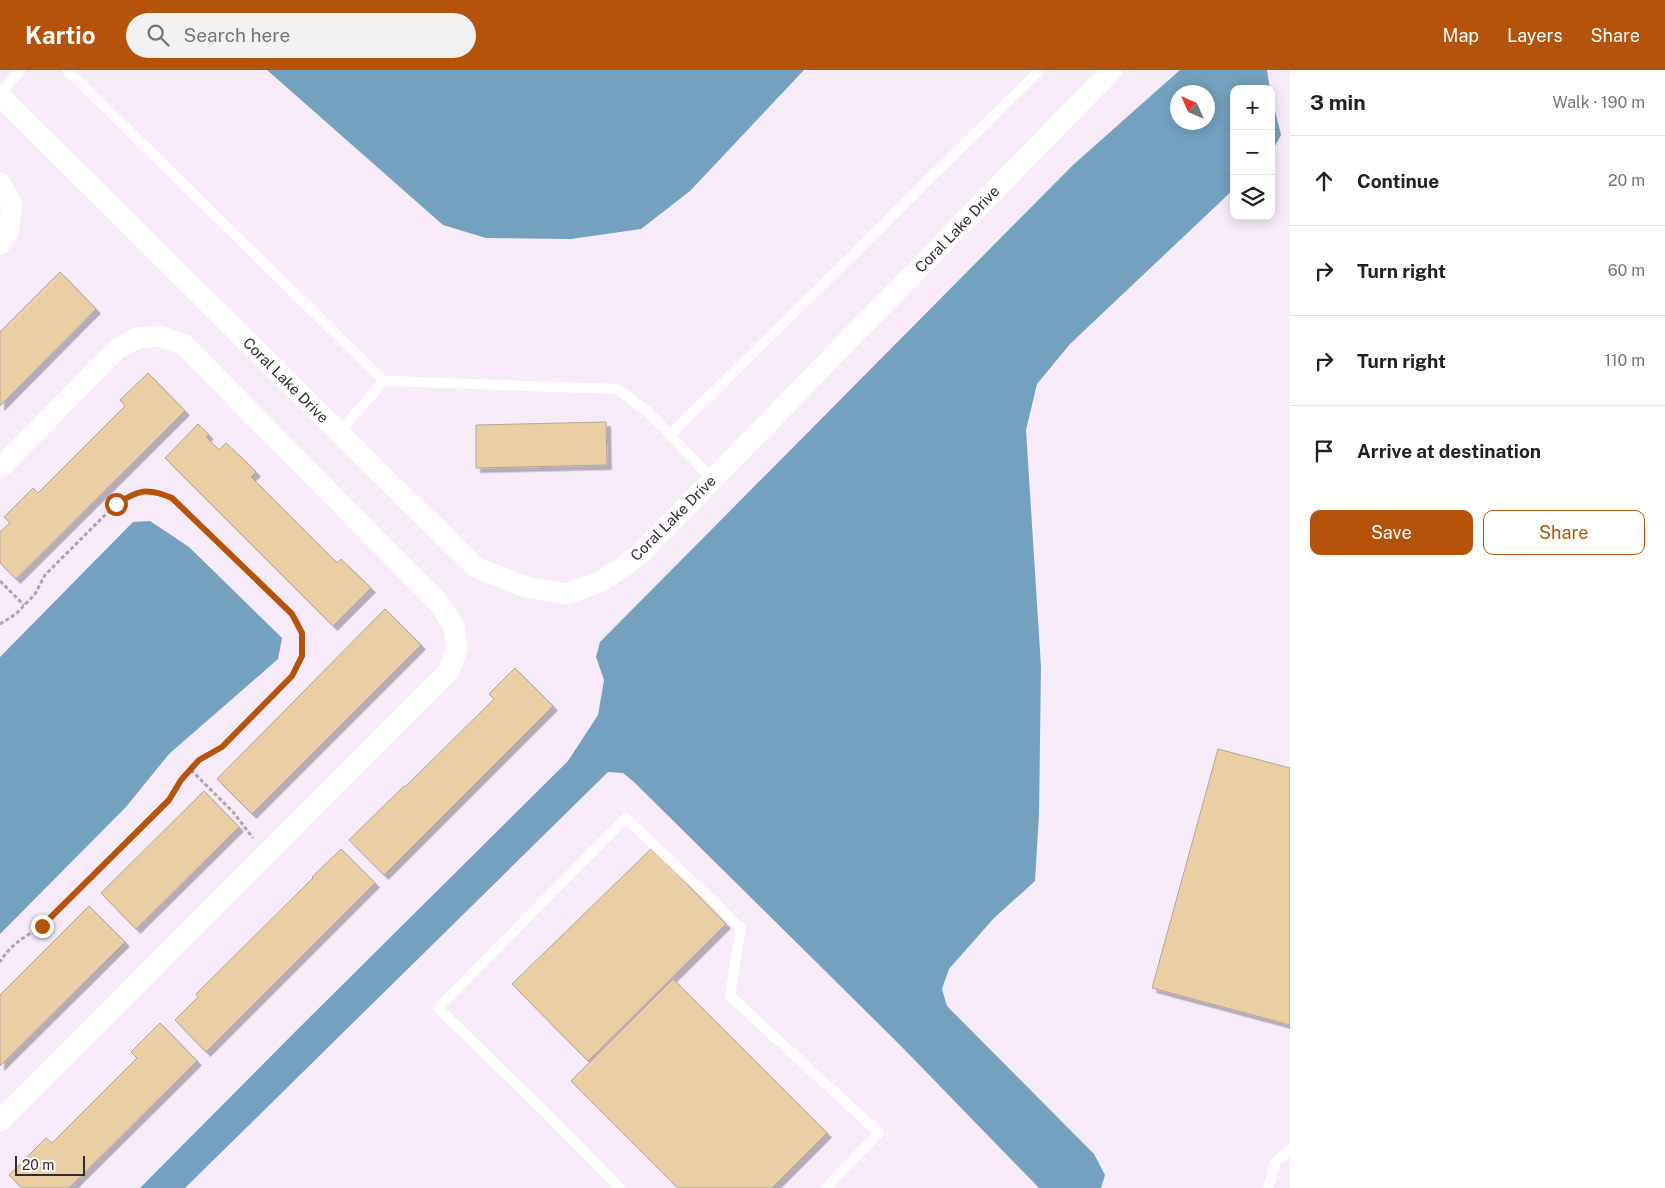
<!DOCTYPE html>
<html lang="en">
<head>
<meta charset="utf-8">
<style>
  :root { --surface:#fff; --page:#f2f2f2; --text:#202124; --muted:#757577; --line:#e0e0e0; --accent:#b45309 }
  body { margin:0; font-family:"Public Sans",sans-serif; background:var(--page); color:var(--text) }
  .controls { position:absolute; right:15px; top:15px; display:grid; overflow:hidden; border-radius:10px; box-shadow:0 2px 12px #0003 }
  .controls button { width:45px; height:45px; display:grid; place-items:center; padding:0; border:0; border-bottom:1px solid var(--line); background:var(--surface); color:var(--text); font:25px sans-serif }
  .compass { position:absolute; left:1170px; top:15px; width:45px; height:45px; border-radius:50%; background:var(--surface); box-shadow:0 2px 12px #0003; rotate:315deg }
  .scale { position:absolute; left:15px; bottom:12px; width:70px; box-sizing:border-box; padding-left:5px; border:2px solid #312c32; border-top:0; font-size:14px; line-height:18px; white-space:nowrap; color:#312c32; -webkit-text-stroke:4px #fff; paint-order:stroke }
  .stop { position:absolute; width:15px; height:15px; margin:-11px; border:4px solid #b45309; border-radius:50%; background:#fff }
  .stop.end { background:#b45309; border-color:#fff; box-shadow:0 1px 5px #0008 }
  .list { margin:0; padding:0; list-style:none }
  h2 { display:flex; justify-content:space-between; align-items:center; height:65px; margin:0; padding:0 20px; font-size:21px }
  h2 small { font-size:16px; font-weight:400; color:var(--muted) }
  .list li { display:grid; grid-template-columns:32px 1fr auto; gap:15px; align-items:center; box-sizing:border-box; height:90px; padding:0 20px; border-top:1px solid var(--line) }
  .list b { display:block; font-size:19px; white-space:nowrap }
  .list em { font-size:16px; font-style:normal; color:var(--muted) }
  .actions { display:flex; gap:10px; padding:15px 20px }
  .actions a { flex:1; padding:11px 0; border:1px solid var(--accent); border-radius:10px; text-align:center; font-size:18px; color:var(--accent) }
  .actions .main { background:var(--accent); color:#fff }
  .icon { flex:none; width:28px; height:28px; fill:none; stroke:currentColor; stroke-width:2; stroke-linecap:round; stroke-linejoin:round }
  .map { position:relative; flex:none; width:1290px; height:1118px; overflow:hidden }
  header { display:flex; align-items:center; gap:30px; box-sizing:border-box; height:70px; padding:0 25px; background:var(--accent); color:#fff }
  header strong { font-size:24px }
  nav { display:flex; gap:28px; margin-inline-start:auto; font-size:18px }
  .search { width:350px; height:45px; background:var(--page); display:flex; align-items:center; gap:12px; box-sizing:border-box; padding:0 18px; border-radius:28px; color:var(--muted); font-size:19px }
  main { display:flex }
  aside { flex:1; background:var(--surface) }
  .map>svg:first-child { display:block }
</style>
</head>
<body>
<header>
<strong>Kartio</strong>
<div class="search"><svg class="icon" aria-label="search" viewBox="0 0 24 24"><circle cx="10" cy="10" r="6"/><path d="M15 15l6 6"/></svg>Search here</div>
<nav><a>Map</a><a>Layers</a><a>Share</a></nav>
</header>
<main>
<div class="map">
<svg width="1290" height="1118" viewBox="0 0 1290 1118">
  <defs>
    <filter id="shadow"><feDropShadow dx="4.5" dy="4.5" stdDeviation="0" flood-color="#0004"/></filter>
  </defs>
  <rect width="100%" height="100%" fill="#f7ebf9"/>
  <g fill="#74a1be" fill-rule="evenodd">
    <polygon points="267,0 804,0 690,121 641,159 571,169 486,168 443,155"/>
    <path d="M1180,0H1267L1270,19H1234V119L1070,274L1037,314L1026,360L1041,597L1039,744L1035,811L994,848L949,899L942,919L947,936L1094,1084L1105,1105L1101,1118H1039L900,975L634,712L623,703L608,702L185,1118H140L300,957L568,691L598,645L604,610L596,587L600,572L1073,95ZM1208,22V52H1178V22Z"/>
    <polygon points="1271,24 1281,65 1271,83"/>
    <polygon points="150,451 189,477 282,568 278,589 169,684 126,737 0,864 0,587 133,452"/>
  </g>
  <g fill="#eacea4" stroke="#b0a798" filter="url(#shadow)">
    <polygon points="60,202 96,239 0,336 0,262"/>
    <polygon points="148,303 185,341 16,509 0,493 0,462 10,453 4,447 33,418 38,423 125,336 120,330"/>
    <polygon points="606,352 607,395 476,398 476,355"/>
    <polygon points="198,354 209,365 206,367 219,380 226,373 241,387 256,402 251,407 337,493 341,489 371,518 333,556 165,388"/>
    <polygon points="385,539 421,575 252,744 217,709"/>
    <polygon points="515,598 553,636 384,805 349,770 404,716 405,717 494,629 489,624"/>
    <polygon points="1218,679 1290,698 1290,955 1152,918"/>
    <polygon points="204,721 239,757 136,859 101,823"/>
    <polygon points="652,778 726,854 588,991 512,914"/>
    <polygon points="341,779 375,813 206,982 175,950 198,927 196,924 313,808 312,807"/>
    <polygon points="89,836 125,872 0,996 0,925"/>
    <polygon points="673,909 827,1063 772,1118 678,1118 571,1011"/>
    <polygon points="160,953 197,991 69,1118 22,1118 9,1105 46,1068 52,1073 137,988 131,982"/>
  </g>
  <g fill="none" stroke-linecap="round" stroke-linejoin="round">
    <g stroke="#ada4af" stroke-width="3" stroke-dasharray="4 2.5" stroke-linecap="butt">
      <polyline points="0,511 24,535"/>
      <path d="M0,554L16,544L35,524L45,505L116,434L136,422L157,421L172,428L292,544L301,563L302,586L292,606L222,677L199,690L181,710L169,730L42,857C25,866 10,875 0,892"/>
      <polyline points="191,700 233,742 253,768"/>
    </g>
    <g stroke="#fff" stroke-width="10">
      <polyline points="67,0 384,311 617,319 647,341 713,410"/>
      <polyline points="0,24 21,0"/>
      <polyline points="339,362 384,311"/>
      <polyline points="670,365 1040,0"/>
      <polyline points="620,1118 544,1041 438,938 626,748 741,858 730,926 879,1063 826,1118"/>
      <polyline points="1268,1118 1276,1091 1290,1080"/>
    </g>
    <g stroke="#fff" stroke-width="21">
      <polyline points="0,26 408,431 477,498 526,517 567,524 602,511 638,486 1112,0"/>
      <polyline points="0,113 12,135 8,162 0,174"/>
      <polyline points="0,398 117,279 137,268 160,266 184,275 439,533 454,556 457,579 449,601 0,1051"/>
    </g>
  </g>
  <g fill="none" stroke-linecap="round" stroke-linejoin="round">
    <path stroke="#b45309" stroke-width="6" d="M42,856L169,730L181,710L199,690L222,677L292,606L302,586V563L292,544L172,428C147,417 139,420 116,434"/>
  </g>
  <g text-anchor="middle" dominant-baseline="central" stroke-width="4" stroke-linejoin="round" paint-order="stroke">
    <g font-size="15" fill="#312c32" stroke="#fff">
      <text transform="translate(957 159) rotate(-46)">Coral Lake Drive</text>
      <text transform="translate(286 310) rotate(45)">Coral Lake Drive</text>
      <text transform="translate(673 448) rotate(-45)">Coral Lake Drive</text>
    </g>
  </g>
</svg>
<div class="controls">
<button>+</button>
<button>−</button>
<button><svg class="icon" aria-label="layers" viewBox="0 0 24 24"><path d="M12 4l9 5-9 5-9-5zM3 14l9 5 9-5"/></svg></button>
</div>
<svg class="compass" viewBox="-18 -18 36 36"><path d="M0-13l5 13h-10z" fill="#e53935"/><path d="M0 13l5-13h-10z" fill="#757577"/></svg>
<div class="scale">20 m</div>
<div class="stop" style="left:116px;top:434px"></div>
<div class="stop end" style="left:42px;top:856px"></div>
</div>
<aside>
<h2>3 min<small>Walk · 190 m</small></h2>
<ul class="list">
<li><svg class="icon" aria-label="ahead" viewBox="0 0 24 24"><path d="M12 20V5M6 11l6-6 6 6"/></svg><div><b>Continue</b></div><em>20 m</em></li>
<li><svg class="icon" aria-label="right" viewBox="0 0 24 24"><path d="M7 20v-9h11M14 6l5 5-5 5"/></svg><div><b>Turn right</b></div><em>60 m</em></li>
<li><svg class="icon" aria-label="right" viewBox="0 0 24 24"><path d="M7 20v-9h11M14 6l5 5-5 5"/></svg><div><b>Turn right</b></div><em>110 m</em></li>
<li><svg class="icon" aria-label="arrive" viewBox="0 0 24 24"><path d="M6 21V4h12l-3 4 3 4H6"/></svg><div><b>Arrive at destination</b></div></li>
</ul>
<div class="actions"><a class="main">Save</a><a>Share</a></div>
</aside>
</main>
</body>
</html>
